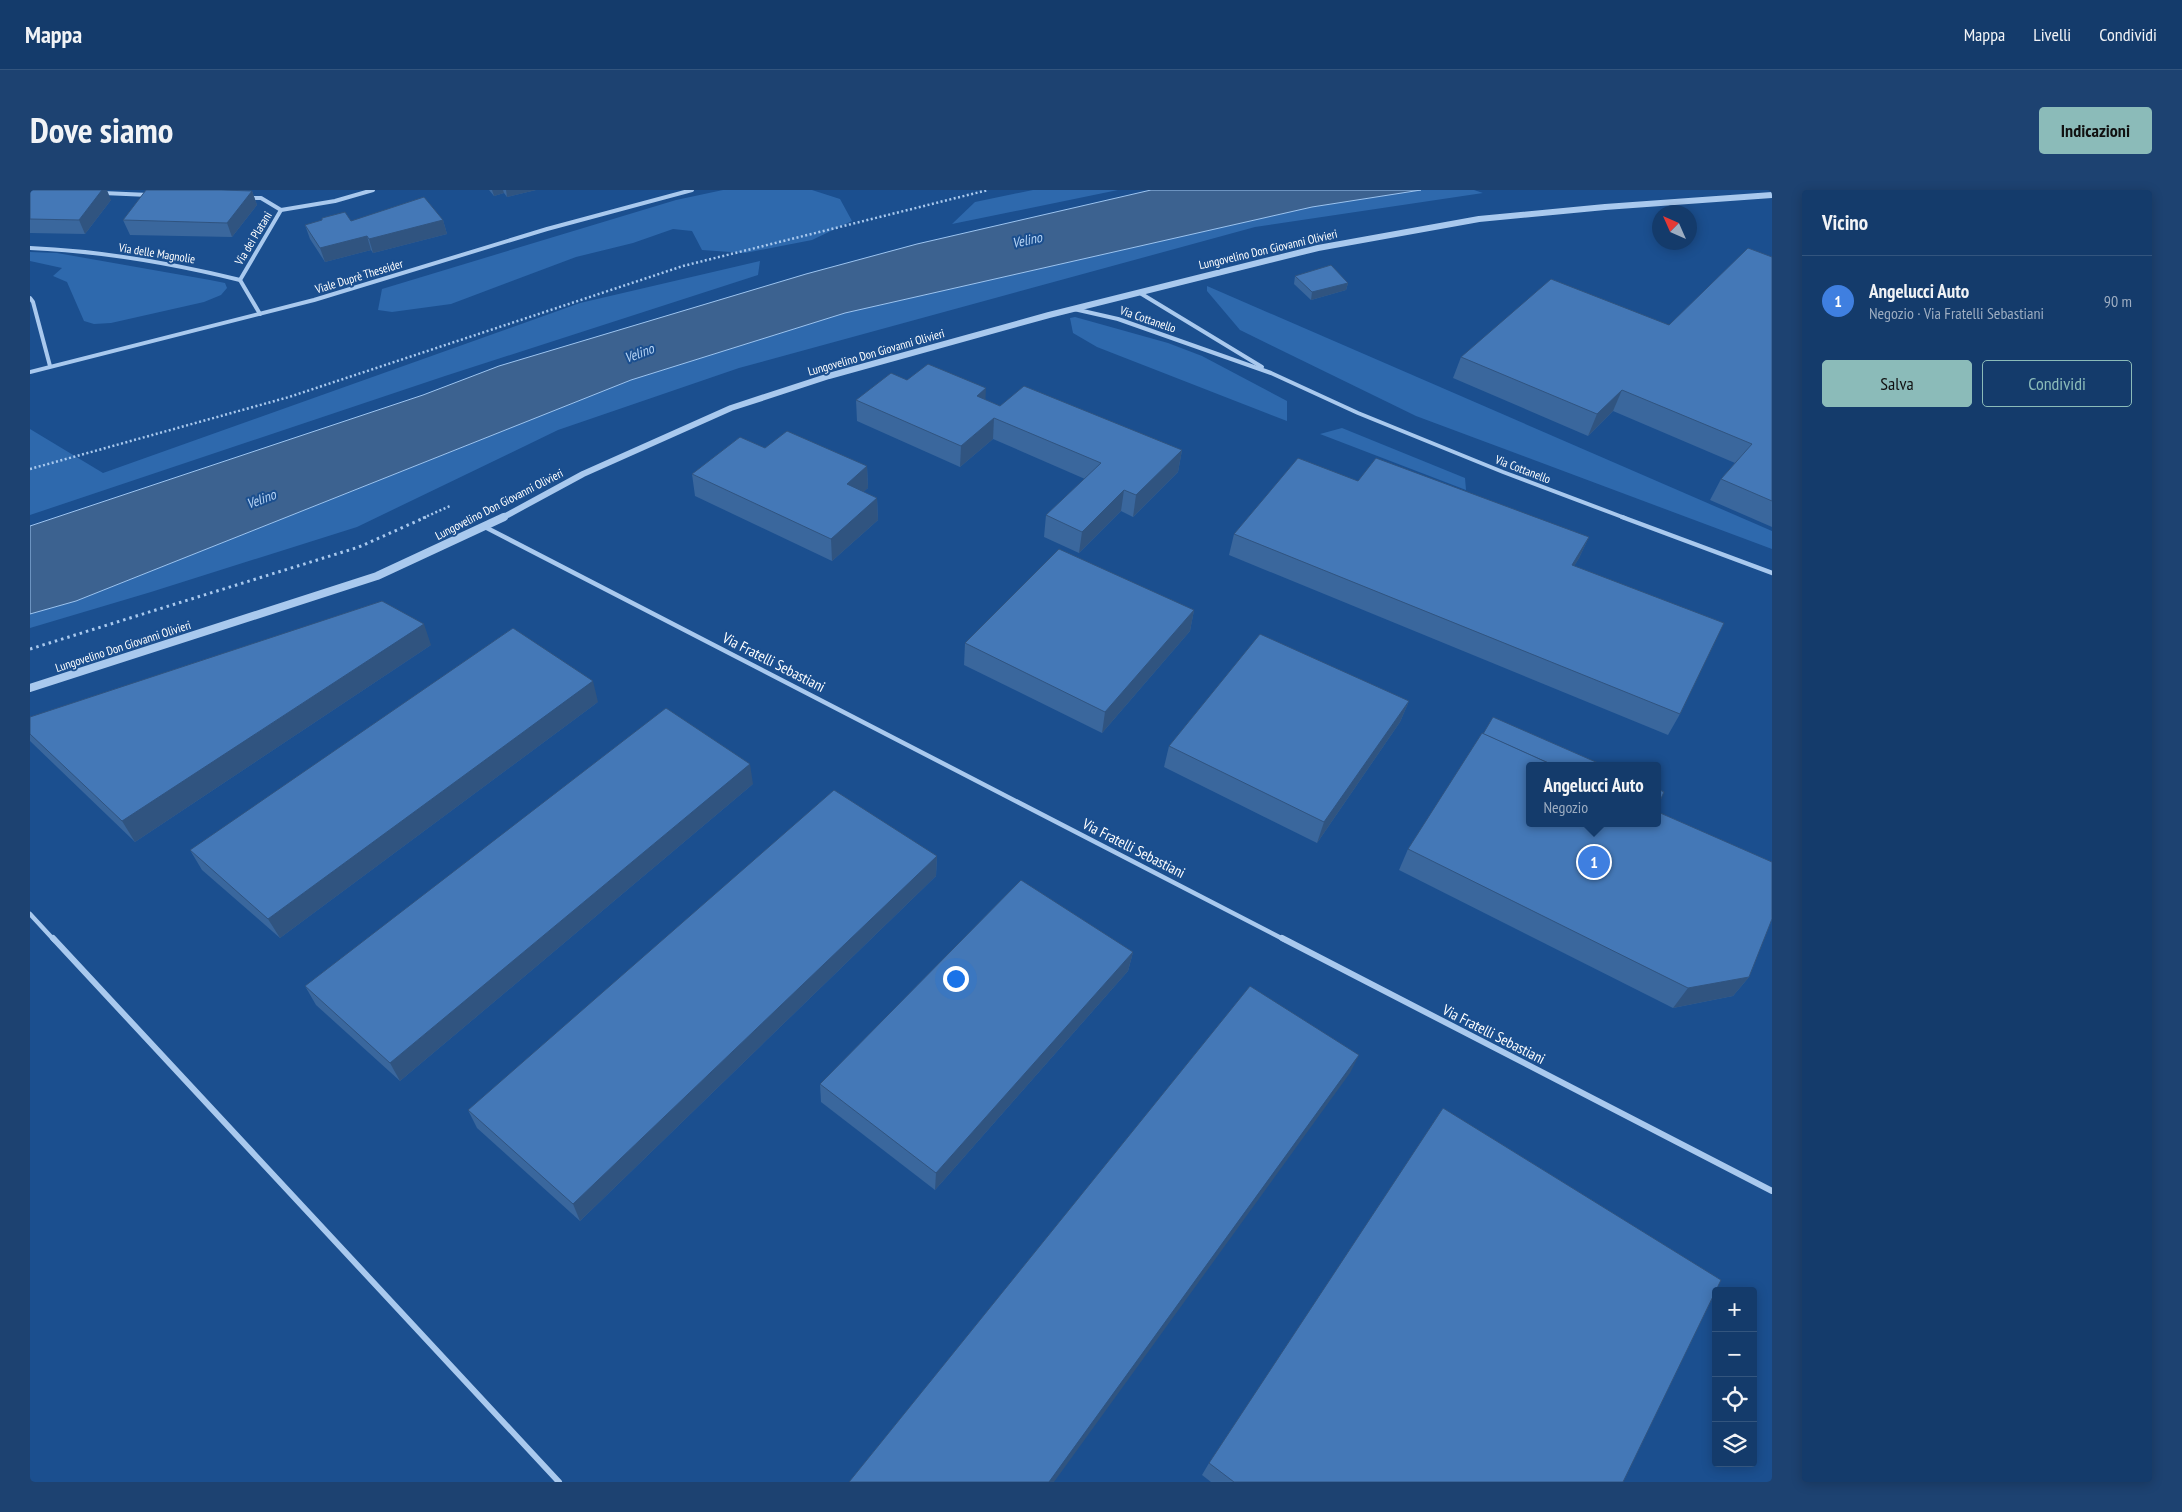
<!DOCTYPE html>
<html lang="it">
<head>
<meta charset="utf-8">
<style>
  :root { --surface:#143b6b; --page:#1d4271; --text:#f1f3f6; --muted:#9dadc1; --line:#33557e; --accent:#8bbbb9 }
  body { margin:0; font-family:"PT Sans Narrow",sans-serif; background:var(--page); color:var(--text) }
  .controls { position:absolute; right:15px; bottom:15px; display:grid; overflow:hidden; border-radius:5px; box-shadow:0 2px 12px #0003 }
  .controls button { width:45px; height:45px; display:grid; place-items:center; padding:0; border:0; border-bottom:1px solid var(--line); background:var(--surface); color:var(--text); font:25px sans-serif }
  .compass { position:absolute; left:1622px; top:15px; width:45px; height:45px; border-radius:50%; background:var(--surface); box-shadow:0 2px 12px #0003; rotate:315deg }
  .you { position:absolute; left:925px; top:788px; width:18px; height:18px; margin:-12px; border:4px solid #fff; border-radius:50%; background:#1a73e8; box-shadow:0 0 0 8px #1a73e833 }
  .badge { display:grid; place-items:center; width:32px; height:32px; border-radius:50%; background:var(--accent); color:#fff; font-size:16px; font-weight:700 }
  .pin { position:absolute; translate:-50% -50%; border:2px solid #fff; box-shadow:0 1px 5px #0006 }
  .popup { position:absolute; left:1496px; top:572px; width:135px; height:65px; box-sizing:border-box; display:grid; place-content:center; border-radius:5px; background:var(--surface); filter:drop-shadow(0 1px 4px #0005); font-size:16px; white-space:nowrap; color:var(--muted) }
  .popup b { font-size:19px; color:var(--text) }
  .popup::after { content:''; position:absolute; left:50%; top:100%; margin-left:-10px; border:10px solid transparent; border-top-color:var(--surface) }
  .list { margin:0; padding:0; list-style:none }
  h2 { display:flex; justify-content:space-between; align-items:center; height:65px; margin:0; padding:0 20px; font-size:21px }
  h2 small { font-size:16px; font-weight:400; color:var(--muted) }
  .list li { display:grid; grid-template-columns:32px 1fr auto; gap:15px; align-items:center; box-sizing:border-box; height:90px; padding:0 20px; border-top:1px solid var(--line) }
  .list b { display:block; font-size:19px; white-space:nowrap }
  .list p { margin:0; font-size:16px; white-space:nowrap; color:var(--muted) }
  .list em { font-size:16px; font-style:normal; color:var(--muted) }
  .actions { display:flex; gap:10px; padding:15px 20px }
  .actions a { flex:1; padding:11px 0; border:1px solid var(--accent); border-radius:5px; text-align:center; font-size:18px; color:var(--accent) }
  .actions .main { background:var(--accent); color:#111 }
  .icon { flex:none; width:28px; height:28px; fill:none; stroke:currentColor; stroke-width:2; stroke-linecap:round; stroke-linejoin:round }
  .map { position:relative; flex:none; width:1742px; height:1292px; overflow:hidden; border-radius:5px }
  header { display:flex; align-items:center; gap:30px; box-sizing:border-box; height:70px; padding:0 25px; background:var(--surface); border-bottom:1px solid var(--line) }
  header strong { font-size:24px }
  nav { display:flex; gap:28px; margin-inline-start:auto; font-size:18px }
  .intro { display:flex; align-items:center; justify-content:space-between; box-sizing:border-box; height:120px; padding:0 30px }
  h1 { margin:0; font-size:35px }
  .button { padding:12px 22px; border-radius:5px; background:var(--accent); color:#111; font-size:18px; font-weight:700 }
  main { display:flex; gap:30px; padding:0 30px }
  aside { flex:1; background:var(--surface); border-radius:5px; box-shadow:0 2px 12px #0003 }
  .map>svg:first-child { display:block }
</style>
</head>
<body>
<header>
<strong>Mappa</strong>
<nav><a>Mappa</a><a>Livelli</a><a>Condividi</a></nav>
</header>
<div class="intro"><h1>Dove siamo</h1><a class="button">Indicazioni</a></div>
<main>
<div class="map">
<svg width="1742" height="1292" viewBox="0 0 1742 1292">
  <rect width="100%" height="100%" fill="#1b4f8f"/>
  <g fill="#2e69ad">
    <polygon points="693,0 782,0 810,9 822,31 782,50 715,63 672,60 662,41 643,39 603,53 546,67 421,114 362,122 348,120 352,99 646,10"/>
    <polygon points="1003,0 1088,0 922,34 945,12"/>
    <polygon points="1391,0 1444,0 1453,3 1225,37 709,178 528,240 327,337 121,402 0,438 0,424 46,411 601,190 815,123 1282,17"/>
    <polygon points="0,62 27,63 180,90 195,93 197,98 191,105 174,112 81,133 64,134 54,131 37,92 23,86 32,78 0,71"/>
    <polygon points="730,71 728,85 415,186 0,325 0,239 73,283 550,113"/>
    <polygon points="1177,96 1742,341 1742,359 1386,226 1210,140 1177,101"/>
    <polygon points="1045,127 1138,153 1172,166 1257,211 1257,231 1067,157 1043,143 1040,128"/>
    <polygon points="1312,238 1435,288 1436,300 1290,244"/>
  </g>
  <polygon fill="#3c6290" stroke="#9cc4f0" points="1121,0 1391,0 1282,17 815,123 601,190 46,411 0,424 0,336 393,205 469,176 776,84 887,54"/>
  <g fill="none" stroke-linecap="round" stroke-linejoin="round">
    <g stroke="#a9c9ee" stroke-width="2.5" stroke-dasharray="2 2.5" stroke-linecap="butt">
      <polyline points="0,279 259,207 653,76 958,0"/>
      <polyline points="393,328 420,316"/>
    </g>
    <polyline stroke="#a9c9ee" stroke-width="3" stroke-dasharray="2.5 4" stroke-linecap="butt" points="0,459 329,357 396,327"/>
    <g stroke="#a9c9ee" stroke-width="4">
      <polyline points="73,3 119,5"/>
      <polyline points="218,8 231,8 251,20"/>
      <path d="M0,58C71,61 141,73 210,90L230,124"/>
      <polyline points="210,90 251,20 305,11 343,0"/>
      <polyline points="1110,103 1232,177"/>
      <polyline points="0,108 3,112 20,176"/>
      <polyline points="1044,119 1088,129 1241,183 1328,223 1473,282 1595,328"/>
      <polyline points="0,182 284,110 517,39 662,0"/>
    </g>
    <g stroke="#a9c9ee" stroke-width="4.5">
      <polyline points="1592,327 1742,383"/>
      <polyline points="455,337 1255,750"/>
      <polyline points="0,724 24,750"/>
    </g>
    <g stroke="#a9c9ee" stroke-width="6">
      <polyline points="23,748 529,1292"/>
      <polyline points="1252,748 1742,1001"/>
    </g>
    <polyline stroke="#a9c9ee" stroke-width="6" points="472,328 553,284 701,218 799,186 1019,125 1288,58 1449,29 1575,17 1742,5"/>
    <polyline stroke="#a9c9ee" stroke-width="8" points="0,498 347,386 474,327"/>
  </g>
  <g fill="#3a679d">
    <polygon points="0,0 81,10 55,44 0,43"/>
    <polygon points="459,0 506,0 477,7 474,3 464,6"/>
    <polygon points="222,1 227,15 202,47 100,45 93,30"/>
    <polygon points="413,30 417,44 343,63 341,60 295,72 280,49 275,35 321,31"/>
    <polygon points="1742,67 1742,337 1680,310 1691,289 1705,273 1583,221 1558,246 1423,188 1431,167 1639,135"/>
    <polygon points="1265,86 1318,93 1316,100 1281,110 1264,94"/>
    <polygon points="877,190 956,210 970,216 1152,260 1148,282 1103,327 1091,321 1049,363 1014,347 1016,325 1055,289 963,249 930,277 827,231 826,210"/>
    <polygon points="735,258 837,276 838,298 833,302 847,308 848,330 802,371 665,306 662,284"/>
    <polygon points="1328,291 1559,347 1549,368 1544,376 1650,524 1638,545 1199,365 1204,344"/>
    <polygon points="1164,420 1160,441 1072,543 934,475 935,453"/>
    <polygon points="401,455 105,652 0,551 0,527"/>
    <polygon points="1379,511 1370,532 1287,653 1134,577 1139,556"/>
    <polygon points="568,512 250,748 172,680 160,660"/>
    <polygon points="723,594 370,891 286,815 275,796"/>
    <polygon points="1378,659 1719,787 1703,806 1643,818 1369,680"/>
    <polygon points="907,666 906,686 550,1031 447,938 438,920"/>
    <polygon points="1103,762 1098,781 905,1000 791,912 790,894"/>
    <polygon points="1179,1273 1593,1292 1181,1292 1172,1285"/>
  </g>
  <g fill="#305480">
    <polygon points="72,0 77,0 81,10 55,44 49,30"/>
    <polygon points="462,0 473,0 474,3 464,6"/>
    <polygon points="476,0 506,0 477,7"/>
    <polygon points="222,1 227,15 202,47 197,33"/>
    <polygon points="413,30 417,44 343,63 339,49"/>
    <polygon points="337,46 341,60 295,72 290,58"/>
    <polygon points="1318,93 1316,100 1281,110 1282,102"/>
    <polygon points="956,198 955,219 947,206"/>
    <polygon points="1592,200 1583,221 1558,246 1567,224"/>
    <polygon points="964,228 963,249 930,277 931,256"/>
    <polygon points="1152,260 1148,282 1103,327 1106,305"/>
    <polygon points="837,276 838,298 817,316 817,294"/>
    <polygon points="1094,300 1091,321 1049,363 1052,342"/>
    <polygon points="847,308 848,330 802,371 801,349"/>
    <polygon points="1559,347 1549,368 1532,396 1542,375"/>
    <polygon points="1164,420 1160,441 1072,543 1075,522"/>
    <polygon points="394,434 401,455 105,652 92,631"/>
    <polygon points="563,491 568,512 250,748 238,729"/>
    <polygon points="1379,511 1370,532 1287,653 1294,632"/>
    <polygon points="720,574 723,594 370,891 360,873"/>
    <polygon points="907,666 906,686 550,1031 543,1014"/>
    <polygon points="1103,762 1098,781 905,1000 906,983"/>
    <polygon points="1719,787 1703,806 1643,818 1658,798"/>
    <polygon points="1329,865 1320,883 1024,1292 1019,1292"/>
  </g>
  <g fill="#4478b7" stroke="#305480">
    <polygon points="0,0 72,0 49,30 0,29"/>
    <polygon points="116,0 192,0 222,1 197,33 93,30"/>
    <polygon points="394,7 413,30 339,49 337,46 290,58 275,35 292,30 292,28 315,22 321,31"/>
    <polygon points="1718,58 1742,67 1742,311 1691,289 1722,254 1592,200 1567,224 1431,167 1521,89 1639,135"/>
    <polygon points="1301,75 1318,93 1282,102 1265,86"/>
    <polygon points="898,174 956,198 947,206 970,216 994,196 1152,260 1106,305 1094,300 1052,342 1016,325 1071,273 964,228 931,256 826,210 861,183 877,190"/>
    <polygon points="757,241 837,276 817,294 847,308 801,349 662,284 710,247 735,258"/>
    <polygon points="1268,268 1328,291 1346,268 1559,347 1542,375 1694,433 1650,524 1204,344"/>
    <polygon points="1029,359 1164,420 1075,522 935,453"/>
    <polygon points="352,411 394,434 92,631 0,544 0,527"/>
    <polygon points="483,438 563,491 238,729 160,660"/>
    <polygon points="1230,444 1379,511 1294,632 1139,556"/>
    <polygon points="636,518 720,574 360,873 275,796"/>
    <polygon points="1463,527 1575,576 1525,576 1453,544"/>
    <polygon points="1452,543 1525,576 1500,576 1500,633 1628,633 1628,622 1742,672 1742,729 1719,787 1658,798 1378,659"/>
    <polygon points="1628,599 1634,602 1628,615"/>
    <polygon points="804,600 907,666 543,1014 438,920"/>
    <polygon points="991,690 1103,762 906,983 790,894"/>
    <polygon points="1220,796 1329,865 1019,1292 819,1292"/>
    <polygon points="1413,918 1691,1090 1593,1292 1204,1292 1179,1273"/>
  </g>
  <g text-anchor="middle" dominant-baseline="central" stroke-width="4" stroke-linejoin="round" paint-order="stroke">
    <g font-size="12" fill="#fff" stroke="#1b4f8f">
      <text transform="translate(223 48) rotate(-59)">Via dei Platani</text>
      <text transform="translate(1238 59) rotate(-13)">Lungovelino Don Giovanni Olivieri</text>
      <text transform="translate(127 63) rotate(9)">Via delle Magnolie</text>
      <text transform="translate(329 86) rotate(-17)">Viale Duprè Theseider</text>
      <text transform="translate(1118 129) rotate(19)">Via Cottanello</text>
      <text transform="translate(846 162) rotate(-16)">Lungovelino Don Giovanni Olivieri</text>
      <text transform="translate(1493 279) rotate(21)">Via Cottanello</text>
      <text transform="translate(469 314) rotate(-27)">Lungovelino Don Giovanni Olivieri</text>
      <text transform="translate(93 456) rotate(-18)">Lungovelino Don Giovanni Olivieri</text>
    </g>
    <g font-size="14" font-style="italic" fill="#b5d3f5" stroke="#1b4f8f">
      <text transform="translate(997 50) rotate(-12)">Velino</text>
      <text transform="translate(609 163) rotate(-21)">Velino</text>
      <text transform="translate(231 309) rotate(-21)">Velino</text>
    </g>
    <g font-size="15" fill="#fff" stroke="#1b4f8f">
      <text transform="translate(744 472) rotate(27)">Via Fratelli Sebastiani</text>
      <text transform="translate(1104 658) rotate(27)">Via Fratelli Sebastiani</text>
      <text transform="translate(1464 844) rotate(27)">Via Fratelli Sebastiani</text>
    </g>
  </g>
</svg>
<div class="controls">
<button>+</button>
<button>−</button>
<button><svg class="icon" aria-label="locate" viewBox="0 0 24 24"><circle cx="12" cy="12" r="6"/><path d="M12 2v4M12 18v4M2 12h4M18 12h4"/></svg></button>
<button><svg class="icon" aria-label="layers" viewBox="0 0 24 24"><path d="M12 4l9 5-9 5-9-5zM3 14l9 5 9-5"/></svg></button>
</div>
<svg class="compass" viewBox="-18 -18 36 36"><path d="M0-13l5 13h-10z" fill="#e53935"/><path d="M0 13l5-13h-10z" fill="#9dadc1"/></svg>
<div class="you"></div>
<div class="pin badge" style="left:1564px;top:672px;background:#3f7fe0">1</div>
<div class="popup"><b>Angelucci Auto</b>Negozio</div>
</div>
<aside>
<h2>Vicino<small></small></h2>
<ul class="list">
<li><span class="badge" style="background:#3f7fe0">1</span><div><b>Angelucci Auto</b><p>Negozio · Via Fratelli Sebastiani</p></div><em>90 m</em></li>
</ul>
<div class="actions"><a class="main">Salva</a><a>Condividi</a></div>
</aside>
</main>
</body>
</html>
